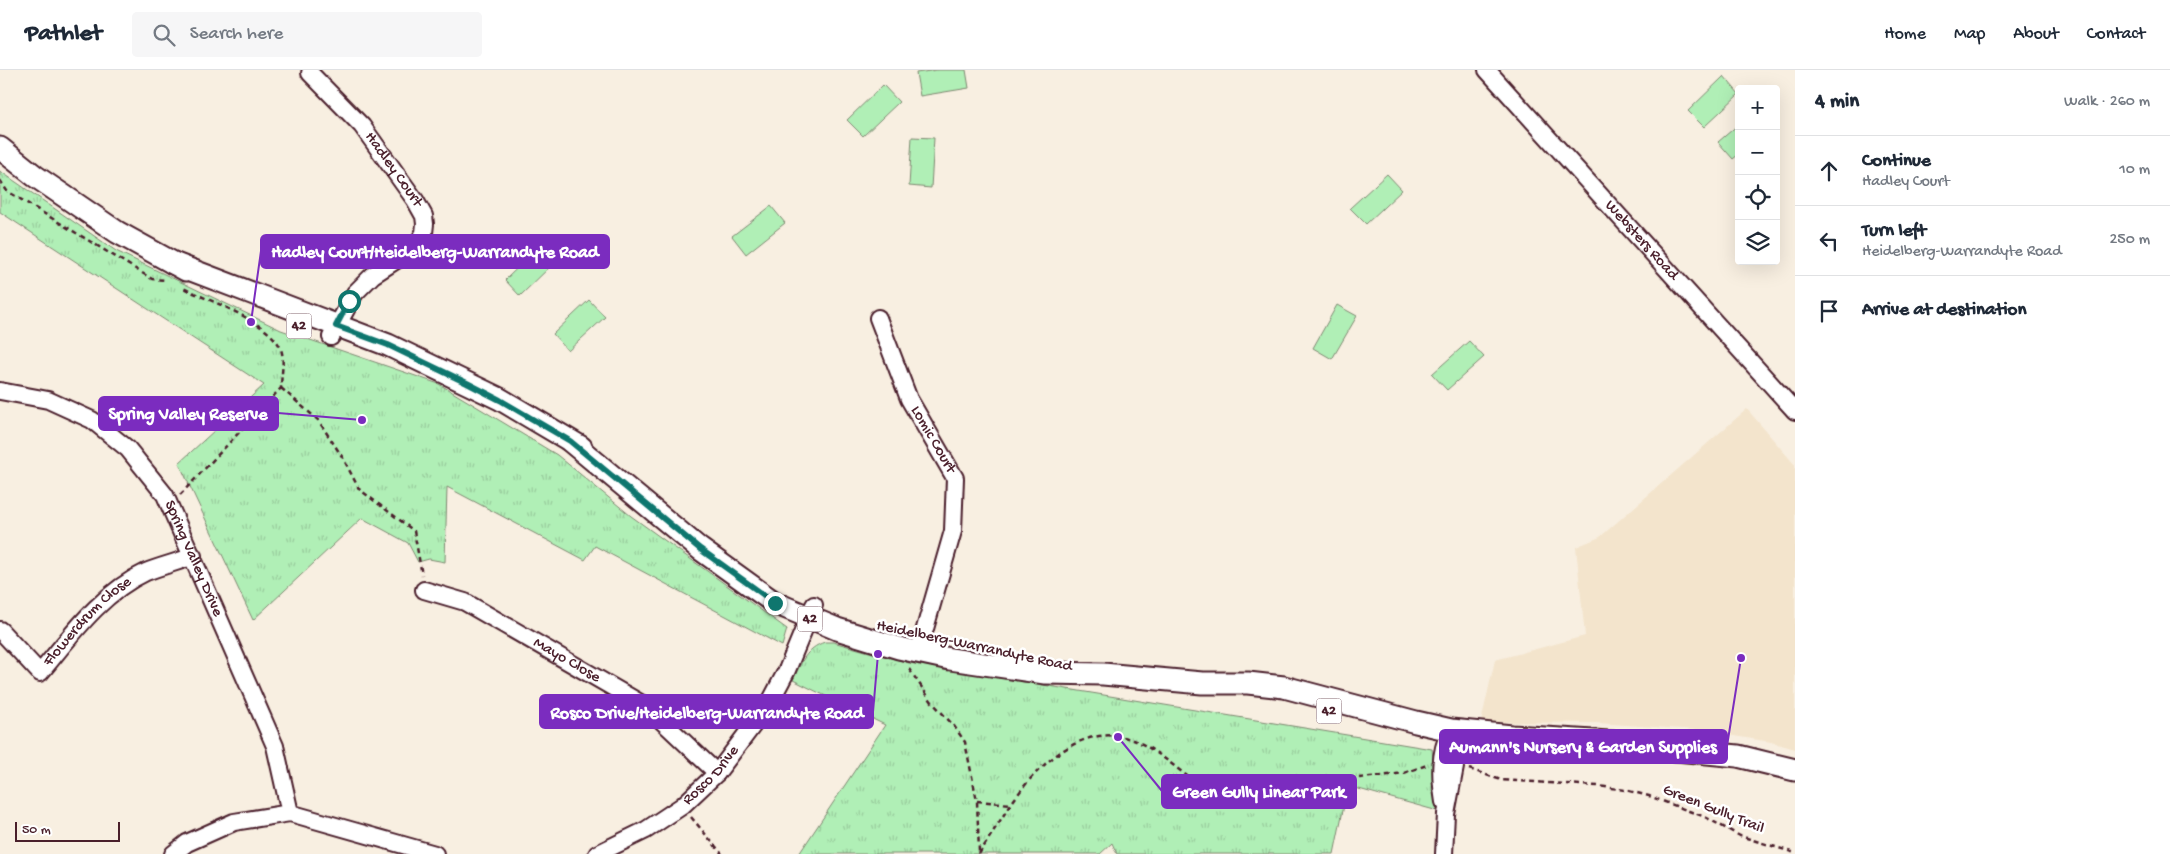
<!DOCTYPE html>
<html lang="en">
<head>
<meta charset="utf-8">
<style>
  :root { --surface:#fff; --page:#f6f6f7; --text:#1f2937; --muted:#747a83; --line:#e0e1e3 }
  body { margin:0; font-family:"Gochi Hand",sans-serif; background:var(--page); color:var(--text) }
  .controls { position:absolute; right:15px; top:15px; display:grid; overflow:hidden; border-radius:5px; box-shadow:0 5px 20px #0002 }
  .controls button { width:45px; height:45px; display:grid; place-items:center; padding:0; border:0; border-bottom:1px solid var(--line); background:var(--surface); color:var(--text); font:25px sans-serif }
  .scale { position:absolute; left:15px; bottom:12px; width:105px; box-sizing:border-box; padding-left:5px; border:2px solid #4a1f2b; border-top:0; font-size:14px; line-height:18px; white-space:nowrap; color:#4a1f2b; -webkit-text-stroke:4px #fff; paint-order:stroke }
  .stop { position:absolute; width:15px; height:15px; margin:-11px; border:4px solid #0f766e; border-radius:50%; background:#fff }
  .stop.end { background:#0f766e; border-color:#fff; box-shadow:0 1px 5px #0008 }
  .list { margin:0; padding:0; list-style:none }
  h2 { display:flex; justify-content:space-between; align-items:center; height:65px; margin:0; padding:0 20px; font-size:21px }
  h2 small { font-size:16px; font-weight:400; color:var(--muted) }
  .list li { display:grid; grid-template-columns:32px 1fr auto; gap:15px; align-items:center; box-sizing:border-box; height:70px; padding:0 20px; border-top:1px solid var(--line) }
  .list b { display:block; font-size:19px; white-space:nowrap }
  .list p { margin:0; font-size:16px; white-space:nowrap; color:var(--muted) }
  .list em { font-size:16px; font-style:normal; color:var(--muted) }
  .icon { flex:none; width:28px; height:28px; fill:none; stroke:currentColor; stroke-width:2; stroke-linecap:round; stroke-linejoin:round }
  .map { position:relative; flex:none; width:1795px; height:784px; overflow:hidden }
  header { display:flex; align-items:center; gap:30px; box-sizing:border-box; height:70px; padding:0 25px; background:var(--surface); border-bottom:1px solid var(--line) }
  header strong { font-size:24px }
  nav { display:flex; gap:28px; margin-inline-start:auto; font-size:18px }
  .search { width:350px; height:45px; background:var(--page); display:flex; align-items:center; gap:12px; box-sizing:border-box; padding:0 18px; border-radius:5px; color:var(--muted); font-size:19px }
  main { display:flex }
  aside { flex:1; background:var(--surface) }
  .map>svg:first-child { display:block }
</style>
</head>
<body>
<header>
<strong>Pathlet</strong>
<div class="search"><svg class="icon" aria-label="search" viewBox="0 0 24 24"><circle cx="10" cy="10" r="6"/><path d="M15 15l6 6"/></svg>Search here</div>
<nav><a>Home</a><a>Map</a><a>About</a><a>Contact</a></nav>
</header>
<main>
<div class="map">
<svg width="1795" height="784" viewBox="0 0 1795 784">
  <defs>
    <pattern id="grass-tufts" width="24" height="20" patternUnits="userSpaceOnUse" patternTransform="scale(1.25)"><rect width="24" height="20" fill="#b0efb6"/><path d="M3 7l-1-3M5 7V3M7 7l1-3M15 17l-1-3M17 17v-4M19 17l1-3" fill="none" stroke="#99cc9d"/></pattern>
  </defs>
  <rect width="100%" height="100%" fill="#f8efe1"/>
  <filter id="ink" filterUnits="userSpaceOnUse"><feTurbulence type="fractalNoise" baseFrequency=".02" numOctaves="2"/><feDisplacementMap in="SourceGraphic" scale="10" xChannelSelector="R" yChannelSelector="G"/><feConvolveMatrix kernelMatrix="1 2 1 2 8 2 1 2 1" color-interpolation-filters="sRGB"/></filter>
  <g filter="url(#ink)">
    <polygon fill="#f3e4cc" points="1747,339 1795,395 1795,679 1771,672 1697,660 1597,653 1481,652 1495,590 1585,566 1576,477 1600,467"/>
    <g fill="url(#grass-tufts)" stroke="#7d8770">
      <polygon points="0,101 116,181 281,260 439,314 557,385 631,446 787,559 782,576 595,476 585,490 447,417 445,492 429,489 418,492 408,473 362,448 253,550 179,393 264,315 0,142"/>
      <path d="M825,572H833L909,593L1432,679L1438,741L1348,716L1334,784H1117L1112,773L1100,784H799L885,655L793,610C801,593 806,578 825,572Z"/>
    </g>
    <g fill="#b0efb6" stroke="#7d8770">
      <polygon points="937,0 966,0 969,18 920,26 916,3"/>
      <polygon points="1724,6 1739,24 1704,57 1688,41"/>
      <polygon points="883,15 899,32 863,66 847,50"/>
      <polygon points="1739,54 1739,84 1733,89 1718,72"/>
      <polygon points="912,67 934,68 931,118 909,116"/>
      <polygon points="1387,104 1402,120 1366,154 1350,138"/>
      <polygon points="771,136 785,153 746,184 732,166"/>
      <polygon points="540,176 555,192 520,226 505,210"/>
      <polygon points="589,230 605,247 568,281 553,264"/>
      <polygon points="1337,235 1357,246 1332,289 1313,278"/>
      <polygon points="1469,271 1484,287 1447,320 1432,304"/>
    </g>
    <g fill="none" stroke-linecap="round" stroke-linejoin="round">
      <defs>
        <g id="minor">
          <path id="s1" d="M1487,0L1795,341"/>
          <path id="s2" d="M310,3L362,56L415,130L424,146L425,154L424,163L415,178L373,205L355,223L331,267"/>
          <path id="s3" d="M878,248L909,329L955,408L953,461L918,583"/>
          <path id="s4" d="M0,321L48,330L92,350L128,379L165,425L275,676L290,743"/>
          <path id="s5" d="M424,520L465,532L647,637L717,703"/>
          <path id="s6" d="M0,560L40,603C71,566 101,523 146,502C161,496 178,492 193,486"/>
          <path d="M1444,732C1440,707 1439,684 1450,661"/>
          <polyline points="173,784 187,773 234,752 290,743 435,784"/>
          <path id="s7" d="M597,784L646,760L682,736L717,703L769,634L787,600L814,535"/>
          <polyline points="1444,784 1446,744 1455,697 1451,660"/>
        </g>
        <g id="major">
          <polyline points="0,78 35,106 117,162 186,200"/>
          <polyline points="173,193 388,275 500,329 581,377"/>
          <polyline points="570,371 700,479 775,533 837,559 899,578 950,589 1045,603 1103,604 1202,613 1248,613 1284,617 1416,652 1451,660 1512,666 1625,673 1666,679 1738,686 1795,700"/>
        </g>
      </defs>
      <use href="#minor" stroke="#4a1f2b" stroke-width="20"/>
      <use href="#major" stroke="#4a1f2b" stroke-width="25"/>
      <g stroke="#4a1f2b" stroke-width="2.5" stroke-dasharray="5 4" stroke-linecap="butt">
        <polyline points="0,110 7,121 152,209 166,210"/>
        <polyline points="281,318 318,350 343,388 359,419 414,461 422,505"/>
        <path d="M180,425L281,318C281,307 284,294 282,283C277,254 207,230 183,218"/>
        <polyline points="909,599 932,632 954,656 965,672 977,731 979,782"/>
        <polyline points="1469,699 1501,710 1598,716 1625,720 1649,726 1705,747 1740,766 1795,783"/>
        <polyline points="977,731 1011,734"/>
        <polyline points="691,747 722,784"/>
        <path d="M979,784C1000,752 1019,715 1050,690C1144,614 1184,740 1232,719L1381,706L1404,703L1427,695"/>
      </g>
      <use href="#minor" stroke="#fff" stroke-width="16"/>
      <use href="#major" stroke="#fff" stroke-width="21"/>
    </g>
  </g>
  <g fill="none" stroke-linecap="round" stroke-linejoin="round" filter="url(#ink)">
    <polyline stroke="#0f766e" stroke-width="6" points="349,231 336,256 388,275 467,313 500,330 570,371 700,479 775,533"/>
  </g>
  <g text-anchor="middle" dominant-baseline="central" stroke-width="5" stroke-linejoin="round" paint-order="stroke">
    <g fill="#fff" stroke="#80626b" stroke-width="1">
      <rect x="286.5" y="243.5" width="25" height="25" rx="4"/>
      <rect x="797.5" y="536.5" width="25" height="25" rx="4"/>
      <rect x="1316.5" y="628.5" width="25" height="25" rx="4"/>
    </g>
    <g font-size="15" font-weight="bold" fill="#4a1f2b">
      <text x="299" y="256">42</text>
      <text x="810" y="549">42</text>
      <text x="1329" y="641">42</text>
    </g>
    <g font-size="16" fill="#4a1f2b" stroke="#fff">
      <text stroke="none"><textPath href="#s2" startOffset="128">Hadley Court</textPath></text>
      <text stroke="none"><textPath href="#s1" startOffset="230">Websters Road</textPath></text>
      <text stroke="none"><textPath href="#s3" startOffset="134">Lomic Court</textPath></text>
      <text stroke="none"><textPath href="#s4" startOffset="272">Spring Valley Drive</textPath></text>
      <text stroke="none"><textPath href="#s6" startOffset="129">Flowerdrum Close</textPath></text>
      <text transform="translate(974 577) rotate(12)">Heidelberg-Warrandyte Road</text>
      <text stroke="none"><textPath href="#s5" startOffset="160">Mayo Close</textPath></text>
      <text stroke="none"><textPath href="#s7" startOffset="140">Rosco Drive</textPath></text>
      <text transform="translate(1713 740) rotate(22)">Green Gully Trail</text>
    </g>
  </g>
  <path fill="none" stroke="#7b2cbf" stroke-width="2" d="M251 252L261 181M362 350L278 343M878 584L873 642M1741 588L1727 676M1118 667L1162 721"/>
  <g fill="#7b2cbf" stroke="#fff" stroke-width="2">
    <circle cx="251" cy="252" r="5"/>
    <circle cx="362" cy="350" r="5"/>
    <circle cx="878" cy="584" r="5"/>
    <circle cx="1741" cy="588" r="5"/>
    <circle cx="1118" cy="667" r="5"/>
  </g>
  <g fill="#7b2cbf" stroke="#7b2cbf" stroke-width="2">
    <rect x="261" y="165" width="348" height="33" rx="5"/>
    <rect x="99" y="327" width="179" height="33" rx="5"/>
    <rect x="540" y="625" width="333" height="33" rx="5"/>
    <rect x="1440" y="660" width="287" height="33" rx="5"/>
    <rect x="1162" y="705" width="194" height="33" rx="5"/>
  </g>
  <g font-size="18" text-anchor="middle" font-weight="bold" fill="#fff">
    <text x="435" y="187">Hadley Court/Heidelberg-Warrandyte Road</text>
    <text x="188" y="349">Spring Valley Reserve</text>
    <text x="707" y="648">Rosco Drive/Heidelberg-Warrandyte Road</text>
    <text x="1583" y="682">Aumann's Nursery &amp; Garden Supplies</text>
    <text x="1259" y="727">Green Gully Linear Park</text>
  </g>
</svg>
<div class="controls">
<button>+</button>
<button>−</button>
<button><svg class="icon" aria-label="locate" viewBox="0 0 24 24"><circle cx="12" cy="12" r="6"/><path d="M12 2v4M12 18v4M2 12h4M18 12h4"/></svg></button>
<button><svg class="icon" aria-label="layers" viewBox="0 0 24 24"><path d="M12 4l9 5-9 5-9-5zM3 14l9 5 9-5"/></svg></button>
</div>
<div class="scale">50 m</div>
<div class="stop" style="left:349px;top:231px"></div>
<div class="stop end" style="left:775px;top:533px"></div>
</div>
<aside>
<h2>4 min<small>Walk · 260 m</small></h2>
<ul class="list">
<li><svg class="icon" aria-label="ahead" viewBox="0 0 24 24"><path d="M12 20V5M6 11l6-6 6 6"/></svg><div><b>Continue</b><p>Hadley Court</p></div><em>10 m</em></li>
<li><svg class="icon" aria-label="left" viewBox="0 0 24 24"><path d="M17 20v-9H6M10 6l-5 5 5 5"/></svg><div><b>Turn left</b><p>Heidelberg-Warrandyte Road</p></div><em>250 m</em></li>
<li><svg class="icon" aria-label="arrive" viewBox="0 0 24 24"><path d="M6 21V4h12l-3 4 3 4H6"/></svg><div><b>Arrive at destination</b></div></li>
</ul>
</aside>
</main>
</body>
</html>
